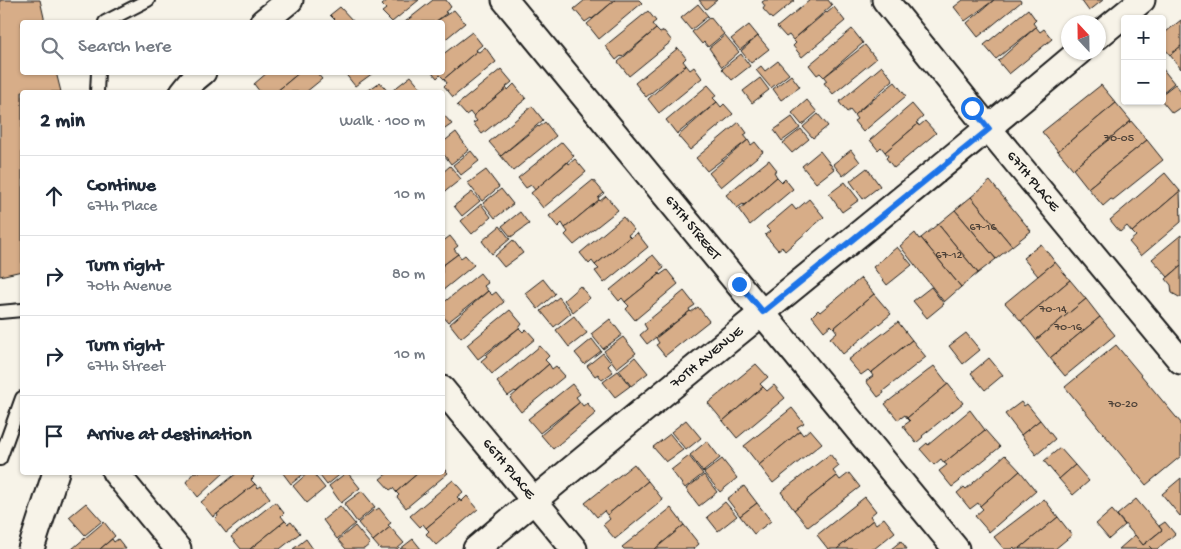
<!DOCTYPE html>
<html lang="en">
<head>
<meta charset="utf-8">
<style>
  :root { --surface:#fff; --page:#f6f6f7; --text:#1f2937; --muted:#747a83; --line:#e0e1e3 }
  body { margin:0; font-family:"Gochi Hand",sans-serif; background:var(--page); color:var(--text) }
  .controls { position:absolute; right:15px; top:15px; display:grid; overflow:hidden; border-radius:5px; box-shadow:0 1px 4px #0004 }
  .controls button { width:45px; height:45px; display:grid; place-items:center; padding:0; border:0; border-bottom:1px solid var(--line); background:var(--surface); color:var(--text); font:25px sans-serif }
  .compass { position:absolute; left:1061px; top:15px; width:45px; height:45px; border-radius:50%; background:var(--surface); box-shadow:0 1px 4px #0004; rotate:338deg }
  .stop { position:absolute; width:15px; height:15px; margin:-11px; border:4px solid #1a73e8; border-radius:50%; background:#fff }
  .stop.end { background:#1a73e8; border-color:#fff; box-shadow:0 1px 5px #0008 }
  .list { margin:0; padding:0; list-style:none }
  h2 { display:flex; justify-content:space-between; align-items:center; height:65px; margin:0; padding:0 20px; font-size:21px }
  h2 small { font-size:16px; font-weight:400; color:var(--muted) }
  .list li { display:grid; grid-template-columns:32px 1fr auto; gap:15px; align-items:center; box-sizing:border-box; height:80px; padding:0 20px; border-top:1px solid var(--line) }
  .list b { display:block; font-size:19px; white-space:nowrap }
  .list p { margin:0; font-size:16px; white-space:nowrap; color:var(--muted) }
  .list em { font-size:16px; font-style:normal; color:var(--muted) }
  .icon { flex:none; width:28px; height:28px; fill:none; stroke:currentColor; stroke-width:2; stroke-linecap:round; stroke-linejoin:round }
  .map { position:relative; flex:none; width:1181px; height:549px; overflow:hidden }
  .search { position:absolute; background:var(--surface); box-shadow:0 1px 4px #0004; left:20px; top:20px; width:425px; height:55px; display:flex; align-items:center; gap:12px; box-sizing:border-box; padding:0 18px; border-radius:5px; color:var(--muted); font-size:19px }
  .panel { position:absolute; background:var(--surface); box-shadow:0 1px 4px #0004; left:20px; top:90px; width:425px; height:385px; border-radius:5px }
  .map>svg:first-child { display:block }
</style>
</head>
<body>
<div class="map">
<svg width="1181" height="549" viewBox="0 0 1181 549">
  <rect width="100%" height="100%" fill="#f7f3e8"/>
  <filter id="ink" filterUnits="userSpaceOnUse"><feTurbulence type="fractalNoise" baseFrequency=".02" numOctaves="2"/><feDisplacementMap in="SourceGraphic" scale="10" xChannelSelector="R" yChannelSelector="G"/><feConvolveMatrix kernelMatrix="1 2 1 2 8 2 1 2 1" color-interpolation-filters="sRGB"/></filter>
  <g filter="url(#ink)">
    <g fill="#d7ad88" stroke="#1c1c1c">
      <polygon points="0,0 40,0 45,22 22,22 22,72 56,72 61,92 22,92 22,271 0,276"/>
      <polygon points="388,0 419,0 392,22 382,12 386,9 382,5"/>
      <polygon points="433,0 446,0 451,7 445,12 447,13 435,22 405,22"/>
      <polygon points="585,0 615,0 592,19 591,18 585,22 574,9"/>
      <polygon points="615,0 639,0 642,3 599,39 587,24"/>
      <polygon points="699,0 717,0 706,9"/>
      <polygon points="765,0 795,0 772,19 763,9 765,6 762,2"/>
      <polygon points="810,0 828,0 832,5 793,40 789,35 786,37 777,27"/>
      <polygon points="963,0 994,0 965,21 954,7"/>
      <polygon points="994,0 1020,0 1021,2 978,37 967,23"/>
      <polygon points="1081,0 1103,0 1089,11"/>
      <polygon points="698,4 708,16 691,30 681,18"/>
      <polygon points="340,7 354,22 337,22 330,15"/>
      <polygon points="834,7 845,21 802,57 793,46 796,43 793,40 826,12 827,13"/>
      <polygon points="1028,9 1036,20 1033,23 1036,27 996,59 984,45"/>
      <polygon points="454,10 465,23 442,42 442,22 435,22"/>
      <polygon points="648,11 656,21 652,24 656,29 622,57 621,56 616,60 605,46"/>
      <polygon points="710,17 724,34 708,47 704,42 702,44 692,32"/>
      <polygon points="1181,20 1181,46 1170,55 1162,45 1162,35"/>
      <polygon points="749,25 758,36 740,50 731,39"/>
      <polygon points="1036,27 1040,32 1044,29 1052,39 1009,74 998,61"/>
      <polygon points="656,29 660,33 664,31 672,41 629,76 618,62"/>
      <polygon points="852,29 863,43 824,77 820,73 817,75 809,65"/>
      <polygon points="472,32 482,45 476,50 477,51 444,79 440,75 437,78 432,72 442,72 442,55"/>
      <polygon points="725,35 739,52 722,67 709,48"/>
      <polygon points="758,36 769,49 751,63 741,51"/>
      <polygon points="865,45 876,59 833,94 824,83 827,81 824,77"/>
      <polygon points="1181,46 1181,69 1170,55"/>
      <polygon points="485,47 496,62 453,97 444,86 447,83 444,79 477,51 479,52"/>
      <polygon points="678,48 686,58 683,61 686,65 646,97 635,83"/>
      <polygon points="741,54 750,66 732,80 722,69"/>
      <polygon points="778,61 789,74 771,88 756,70 761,66 765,71"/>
      <polygon points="686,65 690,70 694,67 702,78 659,113 648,99"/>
      <polygon points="882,66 893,80 854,115 850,110 847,112 839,102"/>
      <polygon points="1162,68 1174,83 1162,93"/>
      <polygon points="501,69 512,82 506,87 507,88 473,116 470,112 466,115 457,105"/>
      <polygon points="268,72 300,72 276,92 260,92 254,84"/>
      <polygon points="300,72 316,72 322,79 306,92 276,92"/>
      <polygon points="344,72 372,72 373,73 355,86"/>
      <polygon points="791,75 800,87 781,100 773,89"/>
      <polygon points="411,76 421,88 416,92 394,92 393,90"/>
      <polygon points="760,78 769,90 752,103 743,91"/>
      <polygon points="380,82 388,92 366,92"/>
      <polygon points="895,82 906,96 863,132 854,121 857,119 854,115"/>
      <polygon points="514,84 526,99 482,134 473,123 477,121 473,116 507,88 508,90"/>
      <polygon points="1175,84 1181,91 1181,107 1172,113 1162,101 1162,94"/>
      <polygon points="708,85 717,95 713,98 717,102 677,134 666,120"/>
      <polygon points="1101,85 1116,103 1058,151 1042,132"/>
      <polygon points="807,100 817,112 802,125 792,113"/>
      <polygon points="717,102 721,107 724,104 733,114 690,150 678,136"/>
      <polygon points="1116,103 1131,121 1073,169 1058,151"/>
      <polygon points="912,104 923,117 916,123 918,124 885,152 881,147 878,150 870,140"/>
      <polygon points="532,106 543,120 501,156 489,142"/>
      <polygon points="442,113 452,124 442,131"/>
      <polygon points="818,114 828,126 813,138 803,127"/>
      <polygon points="792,117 800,128 782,141 774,130"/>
      <polygon points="925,121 936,133 894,168 886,158 888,156 885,152 918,124 919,126"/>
      <polygon points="1131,121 1147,140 1088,188 1073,169"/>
      <polygon points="545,122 556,136 513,171 501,156 538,126 539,127"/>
      <polygon points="739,122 747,133 744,135 748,140 707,171 696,158"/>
      <polygon points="801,129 809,139 792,153 783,143"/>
      <polygon points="456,132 469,150 451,164 442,152 442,143"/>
      <polygon points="748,140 751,145 755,142 763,152 721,187 709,173"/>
      <polygon points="1147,140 1163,160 1113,200 1111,199 1103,206 1088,188"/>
      <polygon points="562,142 574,156 535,190 531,185 526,188 518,178"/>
      <polygon points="851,150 860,162 843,176 833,164"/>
      <polygon points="471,151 479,161 461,175 453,165"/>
      <polygon points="820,151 834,169 816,183 802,166"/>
      <polygon points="575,159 586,172 543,208 531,193 568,162 569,164"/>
      <polygon points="769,160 777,170 774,172 777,177 744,205 743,204 737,208 726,195"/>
      <polygon points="450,166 461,179 442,194 442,173"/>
      <polygon points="867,168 880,186 863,199 850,181"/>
      <polygon points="486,170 499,187 482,201 468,183"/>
      <polygon points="1165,173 1180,191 1132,232 1127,226 1120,232 1110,220"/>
      <polygon points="777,177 782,182 785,179 793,189 750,225 739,210"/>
      <polygon points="593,180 604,193 598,198 599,200 565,228 562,223 558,227 549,216"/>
      <polygon points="990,181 1031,231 1012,246 971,197"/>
      <polygon points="845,182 859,200 842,212 829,194"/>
      <polygon points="501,189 513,204 495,218 483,203"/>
      <polygon points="1180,191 1181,222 1141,256 1129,242 1136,236 1132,232"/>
      <polygon points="472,192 480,201 462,216 454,206"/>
      <polygon points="606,196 618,210 574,245 565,235 568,232 565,228 599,200 600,201"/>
      <polygon points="971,197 1012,246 996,259 955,210"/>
      <polygon points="809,199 824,217 785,251 782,247 778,250 765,235 770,231 766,227 792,205 796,210"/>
      <polygon points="481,204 491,217 472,234 461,221"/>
      <polygon points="955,210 996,259 978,273 938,224"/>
      <polygon points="520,212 529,224 511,237 502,226"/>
      <polygon points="623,217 634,230 628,235 630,237 595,265 592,261 589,264 580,253"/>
      <polygon points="938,224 978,273 961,287 921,238"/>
      <polygon points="500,226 510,239 492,254 482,241"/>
      <polygon points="637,233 648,247 604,283 595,271 599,269 595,265 630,237 630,238"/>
      <polygon points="915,233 919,239 921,238 961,287 944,302 900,246"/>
      <polygon points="1181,235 1181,266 1168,277 1152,259"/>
      <polygon points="450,236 458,246 454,249 458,254 442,266 442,242"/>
      <polygon points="513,240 523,253 504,267 495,256"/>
      <polygon points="1041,244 1055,262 1038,276 1023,258"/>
      <polygon points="897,247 912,265 887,285 873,267"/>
      <polygon points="458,254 461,258 465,255 474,265 442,291 442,266"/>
      <polygon points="653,255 664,268 658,273 660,274 625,302 622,298 619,301 610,290"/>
      <polygon points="1055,262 1070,280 1021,321 1005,303"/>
      <polygon points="1181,266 1181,297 1179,297 1172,293 1171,285 1166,279"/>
      <polygon points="667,270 678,284 635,320 626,309 629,306 625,302 660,274 660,275"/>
      <polygon points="480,273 488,283 484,286 488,291 448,322 442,315 442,304"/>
      <polygon points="861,278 874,294 834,328 831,325 824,331 812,316 818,310 820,312"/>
      <polygon points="543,279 555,294 538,309 525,293"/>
      <polygon points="1070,280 1086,299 1036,340 1021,321"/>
      <polygon points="580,286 590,298 573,312 564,300"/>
      <polygon points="931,287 944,304 927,318 913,301"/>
      <polygon points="488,291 492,295 496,292 504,302 461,338 450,324"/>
      <polygon points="684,291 695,305 689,309 690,311 647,344 640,335 647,329 644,324"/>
      <polygon points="874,294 891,314 843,354 830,338 837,332 834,328"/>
      <polygon points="559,297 571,313 554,327 541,311"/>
      <polygon points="1086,299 1100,317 1050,358 1036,340"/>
      <polygon points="698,307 709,321 665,356 656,345 659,343 656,338 690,311 691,312"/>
      <polygon points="510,310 522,324 519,328 478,359 467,345"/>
      <polygon points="574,316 587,333 569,347 556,330"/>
      <polygon points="1100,317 1115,335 1065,376 1050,358"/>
      <polygon points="610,319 622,335 603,349 591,334"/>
      <polygon points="898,322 912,340 871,373 868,370 861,375 848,360"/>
      <polygon points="519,328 523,332 526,329 535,339 492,374 481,361 487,356 486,355"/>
      <polygon points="966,333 980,350 963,364 949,346"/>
      <polygon points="623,337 636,353 617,368 604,351"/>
      <polygon points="592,339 601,351 584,364 575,353"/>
      <polygon points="912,340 926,357 883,391 884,393 878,397 866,381 873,376 871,373"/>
      <polygon points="1116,345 1181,423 1181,456 1146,485 1065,387"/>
      <polygon points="540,346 549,356 545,360 549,364 516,392 515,391 508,396 497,382"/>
      <polygon points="603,353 611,363 608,366 613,372 602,380 598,374 595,376 587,366"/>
      <polygon points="635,357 648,373 631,386 619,370"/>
      <polygon points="989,358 1003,375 985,390 971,373"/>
      <polygon points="549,364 552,369 556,366 565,376 521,412 510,398"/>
      <polygon points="756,364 768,377 760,384 763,387 723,421 708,403"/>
      <polygon points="934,366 948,384 907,418 905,415 898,420 885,404"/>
      <polygon points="618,371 630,386 615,397 603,382"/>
      <polygon points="572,384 580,394 576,397 580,402 540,433 528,419"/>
      <polygon points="948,384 963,403 922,436 923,437 916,443 903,426 910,421 907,418"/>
      <polygon points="774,385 785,398 737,438 723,421 763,387 767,391"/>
      <polygon points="580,402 583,406 587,403 596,413 553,449 541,435"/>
      <polygon points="1021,402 1024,406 1027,404 1040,420 1021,435 1005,414"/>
      <polygon points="792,408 804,423 797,427 800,431 759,465 744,446"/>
      <polygon points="970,410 985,430 944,463 941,459 934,465 920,449 927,443 928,445"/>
      <polygon points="686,420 701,438 686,450 671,432"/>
      <polygon points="1040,420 1055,439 1036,455 1021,435"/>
      <polygon points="810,429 822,443 773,483 759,465 800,431 803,435"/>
      <polygon points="985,430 1000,447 959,480 960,481 952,487 939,471 947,465 944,463"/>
      <polygon points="670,434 683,450 666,462 653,447"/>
      <polygon points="707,441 720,458 703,472 690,455"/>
      <polygon points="1060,448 1075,465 1059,479 1044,461"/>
      <polygon points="830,454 839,466 833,471 837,476 794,510 781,492"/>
      <polygon points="1005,455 1020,471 980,506 978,503 970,509 957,493 964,487 966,489"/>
      <polygon points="689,456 703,474 685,488 671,470"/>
      <polygon points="722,459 737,478 720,492 704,473"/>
      <polygon points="634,464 648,481 607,515 604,511 597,517 585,503"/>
      <polygon points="1075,465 1089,481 1073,495 1059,479"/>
      <polygon points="442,467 448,473 406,508 397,497 399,495 396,492 419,472 442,472"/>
      <polygon points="1020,471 1036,491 989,532 975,516 983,509 980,506"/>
      <polygon points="194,472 225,472 198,497 186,482"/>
      <polygon points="238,472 251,472 254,477 251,480 255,484 213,517 201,502"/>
      <polygon points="282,472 306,472 291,484"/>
      <polygon points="309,472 312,472 325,488 307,503 293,486"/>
      <polygon points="317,472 343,472 327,485"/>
      <polygon points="347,472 360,488 341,503 329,486"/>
      <polygon points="389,472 419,472 396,492 393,488 390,490 380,479"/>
      <polygon points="849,473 860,487 808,527 794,510 837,476 840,480"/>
      <polygon points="704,475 717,492 699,506 686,489"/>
      <polygon points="1181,478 1181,515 1180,516 1162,494"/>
      <polygon points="453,480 463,492 457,497 460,500 426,528 423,524 420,527 410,516"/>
      <polygon points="648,481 663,500 615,539 603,525 610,519 607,515"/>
      <polygon points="255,484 258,488 261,486 270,498 226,533 215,519 218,516 217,514"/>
      <polygon points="744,486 757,503 740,516 727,499"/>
      <polygon points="362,491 375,507 357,522 344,504"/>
      <polygon points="467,496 478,509 436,545 426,534 429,531 426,528 460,500 461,502"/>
      <polygon points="865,497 876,511 870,516 873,520 837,549 828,549 817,535"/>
      <polygon points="1044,499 1058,517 1019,549 1015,549 1014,547 1012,549 1004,549 994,537"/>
      <polygon points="1136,499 1162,530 1143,545 1117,515"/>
      <polygon points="275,502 284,513 281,516 285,521 250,549 241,549 231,537"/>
      <polygon points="725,502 737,516 718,531 707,517"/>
      <polygon points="86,503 102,521 85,535 69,517"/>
      <polygon points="757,503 771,521 754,534 740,516"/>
      <polygon points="340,506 355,524 337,539 323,520"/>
      <polygon points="379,508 391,523 388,525 390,527 373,541 358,523 375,509 376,510"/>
      <polygon points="671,508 684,525 655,549 624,549 622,547"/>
      <polygon points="1112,510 1125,525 1109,539 1096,524"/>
      <polygon points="1058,517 1072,535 1055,549 1019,549"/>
      <polygon points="884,518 895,532 874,549 837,549 873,520 876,524"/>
      <polygon points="285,521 288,524 291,522 300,533 280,549 250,549"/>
      <polygon points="104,522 115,536 100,549 72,549"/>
      <polygon points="1165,522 1175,534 1157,549 1152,549 1146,543 1162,530 1159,526"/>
      <polygon points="684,525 699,544 693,549 655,549"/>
      <polygon points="355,526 370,544 364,549 346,549 338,540"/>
      <polygon points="390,527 404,543 397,549 380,549 373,541"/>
      <polygon points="1135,535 1143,545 1146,543 1152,549 1119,549"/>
      <polygon points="112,539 114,542 118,539 126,549 100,549"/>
      <polygon points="306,539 313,549 293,549"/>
      <polygon points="413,539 421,549 400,549"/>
      <polygon points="901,541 907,549 891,549"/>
    </g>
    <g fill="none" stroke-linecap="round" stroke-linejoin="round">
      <defs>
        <g id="lane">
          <polyline points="105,22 148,0"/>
          <polyline points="97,92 98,72"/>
          <polyline points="0,312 22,310"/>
          <polyline points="0,459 22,398"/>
        </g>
        <g id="street">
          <path id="s1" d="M505,0L956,549"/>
          <path id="s2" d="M885,0L989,129L1181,361"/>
          <polyline points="263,22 290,0"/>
          <polyline points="1098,36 1142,0"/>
          <polyline points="183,92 191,82 203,72"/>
          <path id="s3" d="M442,389L574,549"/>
          <polyline points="115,472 178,549"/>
          <polyline points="31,549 56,472"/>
          <path id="s4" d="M476,549C675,381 880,220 1079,52"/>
        </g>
      </defs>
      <use href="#lane" stroke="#1c1c1c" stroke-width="16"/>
      <use href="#street" stroke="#1c1c1c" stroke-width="29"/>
      <use href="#lane" stroke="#f7f3e8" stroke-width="12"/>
      <use href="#street" stroke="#f7f3e8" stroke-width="25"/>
    </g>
  </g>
  <g fill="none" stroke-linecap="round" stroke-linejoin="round" filter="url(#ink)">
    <polyline stroke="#1a73e8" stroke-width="6" points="739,284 763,312 989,129 972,108"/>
  </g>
  <g text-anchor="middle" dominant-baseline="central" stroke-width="4.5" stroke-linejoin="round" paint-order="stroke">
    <g font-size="12" fill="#4b4037">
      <text x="1119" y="139">70-05</text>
      <text x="983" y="228">67-16</text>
      <text x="949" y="256">67-12</text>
      <text x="1053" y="310">70-14</text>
      <text x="1068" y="328">70-16</text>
      <text x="1123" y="405">70-20</text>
    </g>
    <g font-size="15" fill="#1c1c1c" stroke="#f7f3e8">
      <text stroke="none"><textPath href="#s2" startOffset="234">67TH PLACE</textPath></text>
      <text stroke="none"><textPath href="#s1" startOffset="295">67TH STREET</textPath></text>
      <text stroke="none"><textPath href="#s4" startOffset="300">70TH AVENUE</textPath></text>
      <text stroke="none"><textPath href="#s3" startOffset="104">66TH PLACE</textPath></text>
    </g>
  </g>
</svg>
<div class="controls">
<button>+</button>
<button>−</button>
</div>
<svg class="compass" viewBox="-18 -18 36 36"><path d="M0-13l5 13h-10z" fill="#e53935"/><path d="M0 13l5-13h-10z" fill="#747a83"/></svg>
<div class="stop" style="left:972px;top:108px"></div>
<div class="stop end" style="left:739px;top:284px"></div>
<div class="search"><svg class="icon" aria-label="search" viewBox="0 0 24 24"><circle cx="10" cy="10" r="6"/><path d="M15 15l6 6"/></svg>Search here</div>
<section class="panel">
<h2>2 min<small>Walk · 100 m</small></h2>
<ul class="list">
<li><svg class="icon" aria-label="ahead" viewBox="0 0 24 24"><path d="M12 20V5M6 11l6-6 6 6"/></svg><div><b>Continue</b><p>67th Place</p></div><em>10 m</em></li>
<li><svg class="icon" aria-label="right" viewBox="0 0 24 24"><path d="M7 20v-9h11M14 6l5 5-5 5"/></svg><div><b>Turn right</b><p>70th Avenue</p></div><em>80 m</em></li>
<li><svg class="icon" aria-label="right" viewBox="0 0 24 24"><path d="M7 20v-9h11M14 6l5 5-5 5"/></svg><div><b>Turn right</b><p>67th Street</p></div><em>10 m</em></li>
<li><svg class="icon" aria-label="arrive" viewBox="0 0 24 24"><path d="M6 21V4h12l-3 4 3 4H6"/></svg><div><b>Arrive at destination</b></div></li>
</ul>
</section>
</div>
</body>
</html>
